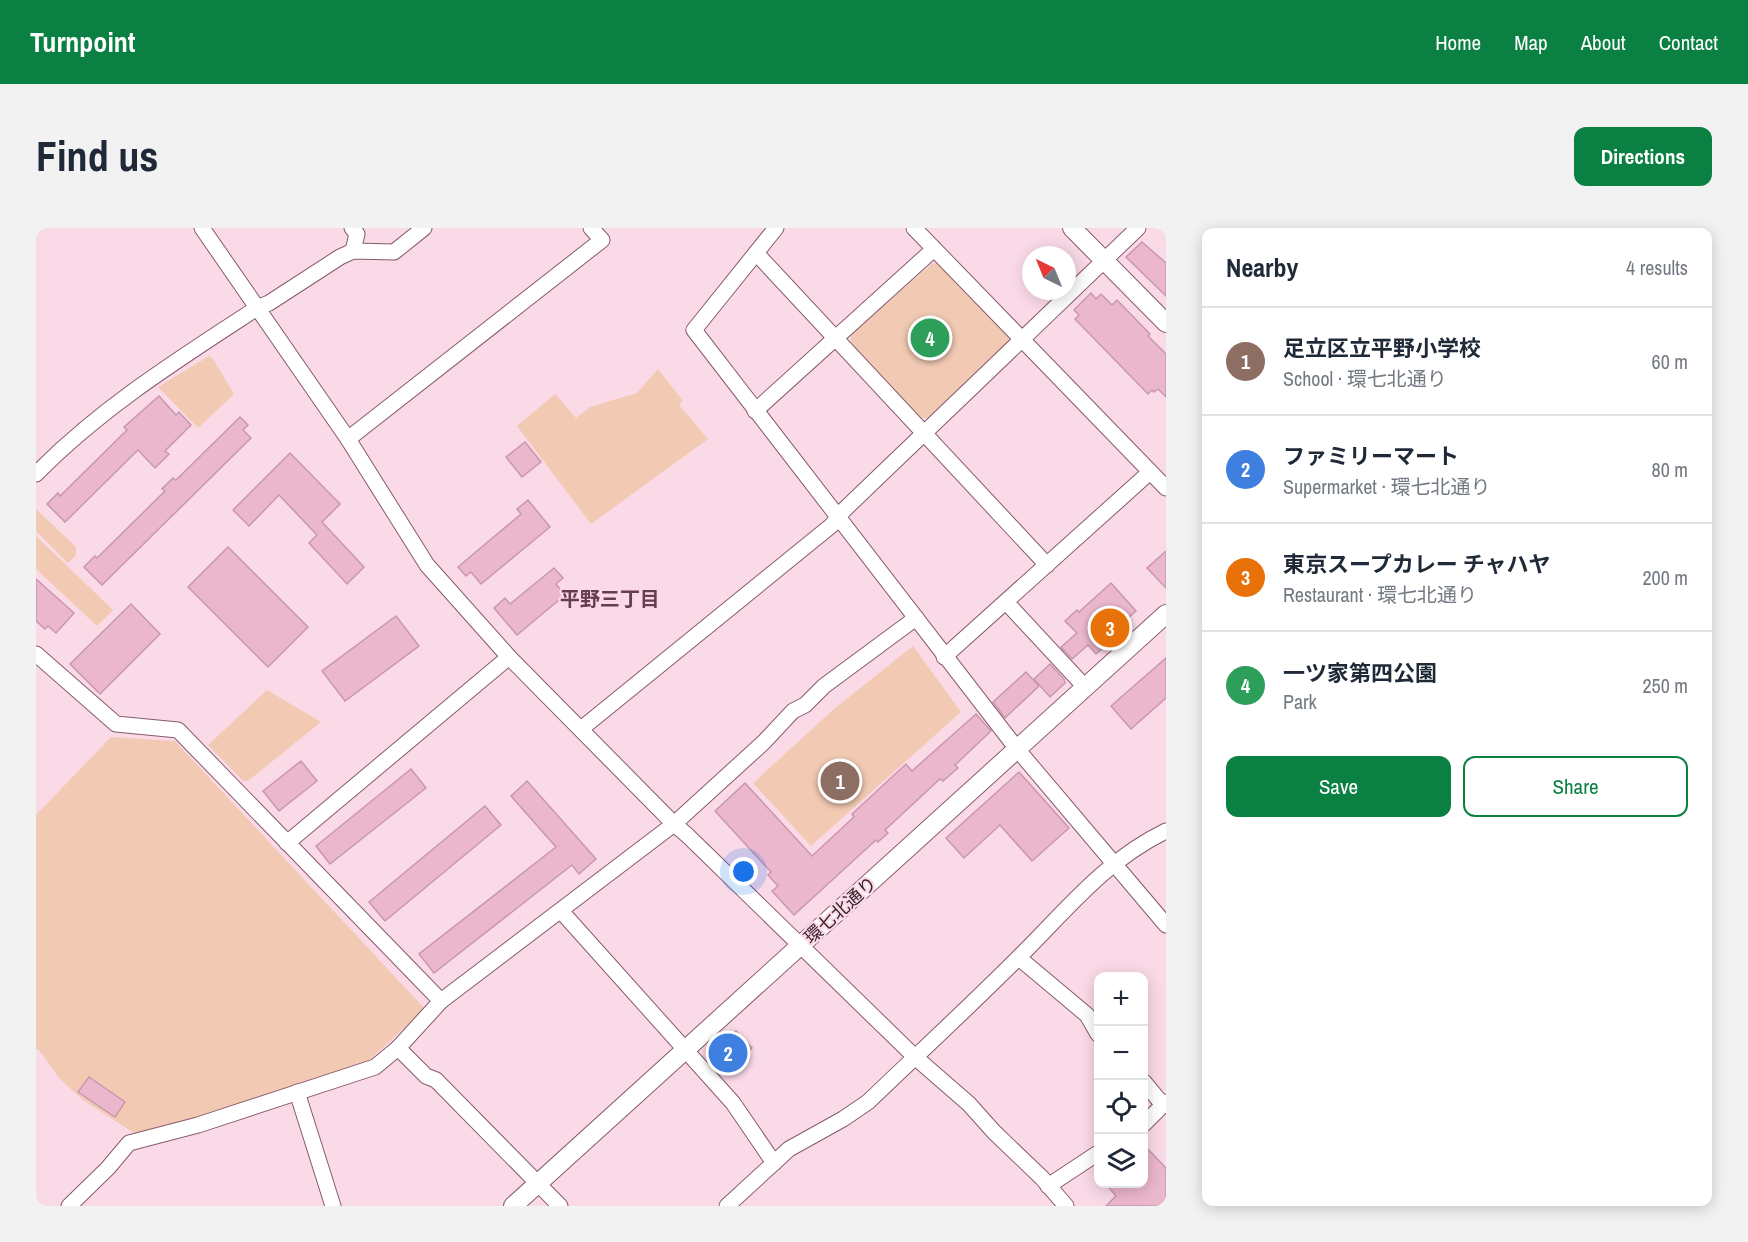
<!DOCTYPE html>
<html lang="en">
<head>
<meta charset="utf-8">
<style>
  :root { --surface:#fff; --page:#f2f2f3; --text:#1f2937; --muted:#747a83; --line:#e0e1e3; --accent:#0b8043 }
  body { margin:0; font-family:"Archivo Narrow","Noto Sans JP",sans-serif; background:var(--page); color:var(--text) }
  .controls { position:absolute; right:18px; bottom:18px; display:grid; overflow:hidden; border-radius:12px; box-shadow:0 3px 15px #0003 }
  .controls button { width:54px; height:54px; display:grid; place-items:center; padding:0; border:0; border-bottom:2px solid var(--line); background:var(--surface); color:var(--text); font:30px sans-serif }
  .compass { position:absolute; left:986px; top:18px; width:54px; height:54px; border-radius:50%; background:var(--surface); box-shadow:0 3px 15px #0003; rotate:317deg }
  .you { position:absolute; left:708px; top:644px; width:21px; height:21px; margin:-15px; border:4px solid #fff; border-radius:50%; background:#1a73e8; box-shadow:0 0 0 9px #1a73e833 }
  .badge { display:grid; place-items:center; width:39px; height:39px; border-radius:50%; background:var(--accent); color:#fff; font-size:20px; font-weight:700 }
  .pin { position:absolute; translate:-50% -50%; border:3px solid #fff; box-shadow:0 2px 6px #0006 }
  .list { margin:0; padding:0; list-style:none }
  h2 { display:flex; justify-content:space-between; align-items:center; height:78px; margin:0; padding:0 24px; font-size:26px }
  h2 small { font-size:20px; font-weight:400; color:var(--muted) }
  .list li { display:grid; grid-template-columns:39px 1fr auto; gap:18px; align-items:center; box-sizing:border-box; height:108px; padding:0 24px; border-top:2px solid var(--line) }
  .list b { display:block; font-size:22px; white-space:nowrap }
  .list p { margin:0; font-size:20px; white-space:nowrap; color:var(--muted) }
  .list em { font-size:20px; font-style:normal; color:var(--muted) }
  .actions { display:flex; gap:12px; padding:18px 24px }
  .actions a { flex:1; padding:14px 0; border:2px solid var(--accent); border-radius:12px; text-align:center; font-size:21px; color:var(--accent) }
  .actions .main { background:var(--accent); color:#fff }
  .icon { flex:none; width:33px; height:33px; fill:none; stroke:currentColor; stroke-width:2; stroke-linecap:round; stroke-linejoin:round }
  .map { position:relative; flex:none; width:1130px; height:978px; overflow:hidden; border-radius:12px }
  header { display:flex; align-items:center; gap:36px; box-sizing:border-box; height:84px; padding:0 30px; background:var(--accent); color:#fff }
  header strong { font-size:28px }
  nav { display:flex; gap:33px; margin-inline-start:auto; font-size:21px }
  .intro { display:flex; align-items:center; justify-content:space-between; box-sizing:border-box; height:144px; padding:0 36px }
  h1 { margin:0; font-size:42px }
  .button { padding:15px 27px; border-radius:12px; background:var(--accent); color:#fff; font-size:21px; font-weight:700 }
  main { display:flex; gap:36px; padding:0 36px }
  aside { flex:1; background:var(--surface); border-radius:12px; box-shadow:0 3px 15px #0003 }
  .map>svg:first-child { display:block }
</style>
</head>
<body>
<header>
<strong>Turnpoint</strong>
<nav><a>Home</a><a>Map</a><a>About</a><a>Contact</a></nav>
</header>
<div class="intro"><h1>Find us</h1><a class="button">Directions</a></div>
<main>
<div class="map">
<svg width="1130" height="978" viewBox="0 0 1130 978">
  <rect width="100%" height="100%" fill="#fbdae8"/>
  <g fill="#f2cab3">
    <polygon points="904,34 973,106 973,114 893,190 884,190 815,114 815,106 897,35"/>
    <polygon points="173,128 177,131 198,166 162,200 122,159"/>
    <polygon points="622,141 647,173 643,177 672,211 555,296 481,198 519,166 540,190 554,179 601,165"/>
    <polygon points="0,281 40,319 40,327 32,335 0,303"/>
    <polygon points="0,308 77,382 61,398 0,341"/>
    <polygon points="877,418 925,484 775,618 717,555 798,481"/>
    <polygon points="231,462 285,494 212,553 207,553 172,517"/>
    <polygon points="75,509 139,513 389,781 330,835 179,886 101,907 47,872 23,850 3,822 0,821 0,587"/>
  </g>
  <g fill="#ebb7cd" stroke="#c997ac" stroke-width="1.5">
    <polygon points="1106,14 1130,35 1130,68 1090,29"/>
    <polygon points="1055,65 1060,71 1065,66 1076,77 1081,72 1114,106 1112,108 1130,126 1130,169 1122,161 1118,164 1116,162 1112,166 1039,91 1043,87 1038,82"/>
    <polygon points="123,168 140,187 143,184 155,197 129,223 133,226 119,240 102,222 29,294 11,276 22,265 24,268 91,202 88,199"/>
    <polygon points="204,189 212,197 207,202 215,210 66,357 48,339 59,328 61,330 129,263 126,261 137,250 140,252"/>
    <polygon points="489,214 505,234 486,249 470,229"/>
    <polygon points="254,225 304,276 286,294 328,339 311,356 273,315 281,307 243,267 213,298 197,282"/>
    <polygon points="492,272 514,299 445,356 435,344 430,348 422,339 485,286 481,281"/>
    <polygon points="192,319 272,399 232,439 152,359"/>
    <polygon points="1130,323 1130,360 1111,340"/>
    <polygon points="518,340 527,350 520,356 529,367 481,407 458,380 469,370 474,376"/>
    <polygon points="0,351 38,385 20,405 12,398 9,401 0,393"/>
    <polygon points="1075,355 1100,383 1083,398 1084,399 1072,410 1074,413 1060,426 1052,417 1036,431 1025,419 1041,405 1029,393 1041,382 1043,384"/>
    <polygon points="95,376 124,406 64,466 34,436"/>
    <polygon points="360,388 383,418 309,473 286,443"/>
    <polygon points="1130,430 1130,470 1095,501 1075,478"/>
    <polygon points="1014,436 1028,451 1029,455 1014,469 998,451"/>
    <polygon points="990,444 1003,458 969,490 957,474"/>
    <polygon points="940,486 955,503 919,537 922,540 907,553 904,551 849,602 852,605 842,614 840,612 758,687 736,663 742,658 732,647 735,644 679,583 709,555 776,628 818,589 816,586 870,536 876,543"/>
    <polygon points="265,533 281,553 243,583 227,563"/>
    <polygon points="375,541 390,560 294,636 280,618"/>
    <polygon points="983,544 1033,600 996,633 964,597 928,630 910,610"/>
    <polygon points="491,553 560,631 543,646 536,637 398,745 383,726 520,619 475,568"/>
    <polygon points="449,578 465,597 349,693 333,674"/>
    <polygon points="700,803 716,820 688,846 672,829"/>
    <polygon points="53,849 89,874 79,889 42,864"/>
    <polygon points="1107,916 1130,940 1130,978 1070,978 1080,968 1070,956 1107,956"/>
  </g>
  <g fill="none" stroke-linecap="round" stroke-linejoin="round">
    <defs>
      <g id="minor">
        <polyline points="166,0 312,211 391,337 473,429 638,596 651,607 879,829 933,876 958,904 1006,950 1030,978"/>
        <polyline points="316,0 321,6 317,23"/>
        <polyline points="740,0 658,102 981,521 1130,697"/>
        <polyline points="878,0 1130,260"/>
        <polyline points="720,25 1011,337"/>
        <polyline points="719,183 898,21"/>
        <polyline points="312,211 566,12 555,0"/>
        <path d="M0,246C66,179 143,131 221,80L233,75L304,29L317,23L358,24L388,0"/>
        <polyline points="970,374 1049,459"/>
        <polyline points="0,426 80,496 142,502 405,773"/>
        <polyline points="908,429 1114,244"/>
        <polyline points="545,501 796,297 808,282 1102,0"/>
        <polyline points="251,615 473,429"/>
        <polyline points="525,683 697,875 738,935"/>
        <polyline points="983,730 1051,787 1062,806"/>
        <polyline points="362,820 390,848 400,852 524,978"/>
        <polyline points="1108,854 1127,877"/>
        <polyline points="261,864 297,978"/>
        <polyline points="1108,896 1130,874"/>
        <polyline points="1012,958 1062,925"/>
        <polyline points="33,978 72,940 93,915 162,897 339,839 362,820 405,773 638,596 728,514 757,483 769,477 788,458 880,390"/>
        <path d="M691,978L753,921L807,891L832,874C882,826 932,780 981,731C1029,684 1068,633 1130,603"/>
      </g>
      <g id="tertiary">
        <polyline points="1036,0 1130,95"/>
        <polyline points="477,978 1130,386"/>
      </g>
    </defs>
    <use href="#minor" stroke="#875a6e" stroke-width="17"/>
    <use href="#tertiary" stroke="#875a6e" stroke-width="20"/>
    <use href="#minor" stroke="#fff" stroke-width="15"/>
    <use href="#tertiary" stroke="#fff" stroke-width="18"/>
  </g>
  <g text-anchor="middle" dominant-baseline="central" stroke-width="4.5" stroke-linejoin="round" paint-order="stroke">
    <g font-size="18" fill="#36232b" stroke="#fbdae8">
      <text transform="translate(804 682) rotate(-42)">環七北通り</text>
    </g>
    <g font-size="20" font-weight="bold" fill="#673d50" stroke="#fbdae8">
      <text x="574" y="370">平野三丁目</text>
    </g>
  </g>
</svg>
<div class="controls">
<button>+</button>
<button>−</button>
<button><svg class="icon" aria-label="locate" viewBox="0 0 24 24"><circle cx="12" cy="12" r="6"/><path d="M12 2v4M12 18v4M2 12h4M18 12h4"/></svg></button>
<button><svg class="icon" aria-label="layers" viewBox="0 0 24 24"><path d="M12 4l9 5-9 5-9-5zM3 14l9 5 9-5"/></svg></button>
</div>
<svg class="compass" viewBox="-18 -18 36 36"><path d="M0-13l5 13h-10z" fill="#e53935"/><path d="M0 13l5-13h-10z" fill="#747a83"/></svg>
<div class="you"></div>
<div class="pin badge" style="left:804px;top:553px;background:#8d6e63">1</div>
<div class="pin badge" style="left:692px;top:825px;background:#3f7fe0">2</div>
<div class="pin badge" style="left:1074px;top:400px;background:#e8710a">3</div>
<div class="pin badge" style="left:894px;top:110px;background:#2e9e5b">4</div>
</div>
<aside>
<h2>Nearby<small>4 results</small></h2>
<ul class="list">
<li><span class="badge" style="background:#8d6e63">1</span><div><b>足立区立平野小学校</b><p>School · 環七北通り</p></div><em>60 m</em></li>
<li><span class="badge" style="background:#3f7fe0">2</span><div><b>ファミリーマート</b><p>Supermarket · 環七北通り</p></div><em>80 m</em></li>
<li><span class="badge" style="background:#e8710a">3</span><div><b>東京スープカレー チャハヤ</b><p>Restaurant · 環七北通り</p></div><em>200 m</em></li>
<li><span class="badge" style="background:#2e9e5b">4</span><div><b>一ツ家第四公園</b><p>Park</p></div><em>250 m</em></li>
</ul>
<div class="actions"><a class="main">Save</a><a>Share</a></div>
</aside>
</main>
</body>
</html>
